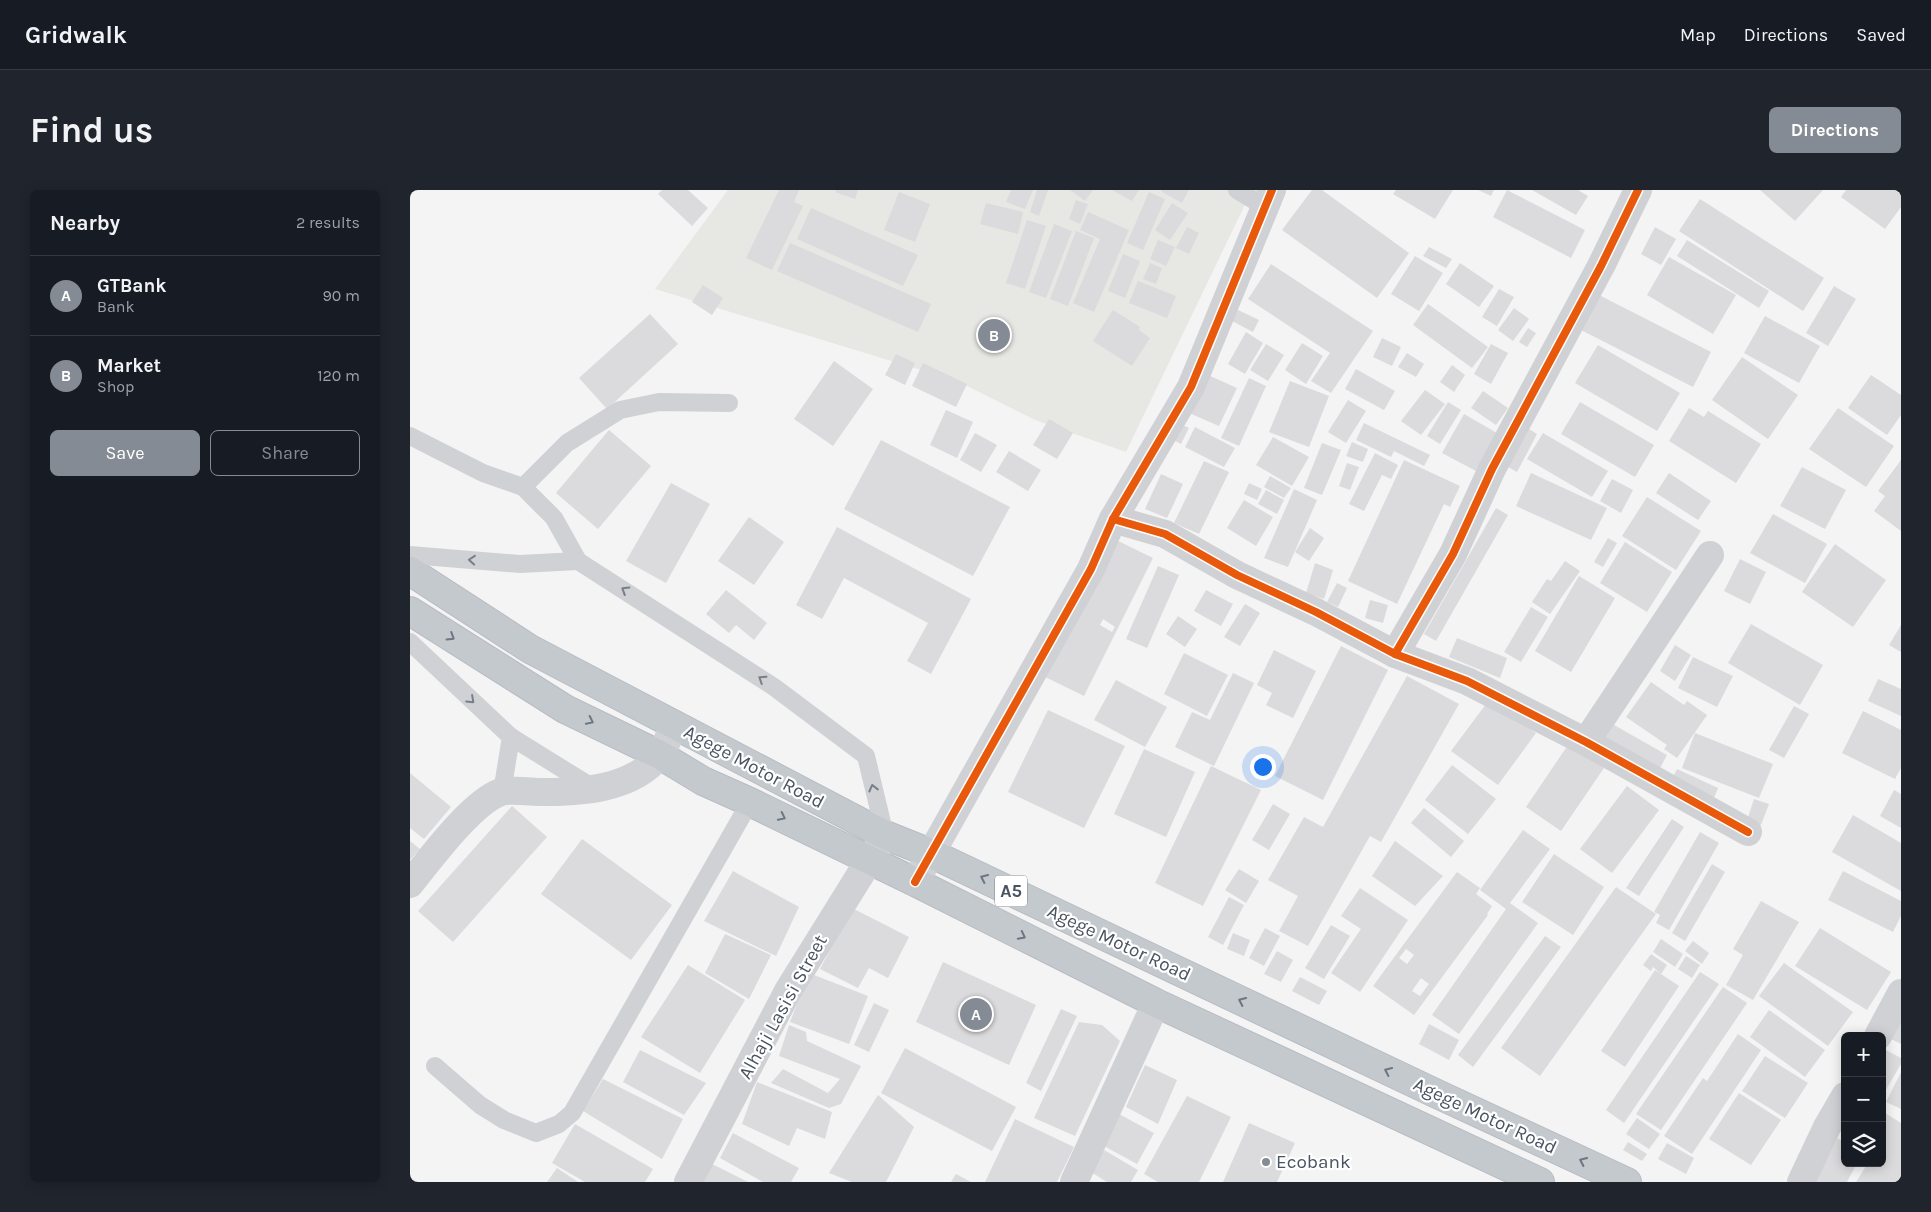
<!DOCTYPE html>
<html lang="en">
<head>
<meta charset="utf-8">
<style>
  :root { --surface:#171b24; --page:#20242c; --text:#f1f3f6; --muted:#9ea1a6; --line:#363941; --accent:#858b94 }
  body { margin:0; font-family:Karla,sans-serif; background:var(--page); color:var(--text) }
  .controls { position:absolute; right:15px; bottom:15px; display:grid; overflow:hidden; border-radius:8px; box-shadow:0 2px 12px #0003 }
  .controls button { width:45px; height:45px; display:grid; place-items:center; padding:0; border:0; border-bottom:1px solid var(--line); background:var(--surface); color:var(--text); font:25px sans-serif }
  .you { position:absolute; left:852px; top:576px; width:18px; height:18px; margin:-12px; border:4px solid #fff; border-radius:50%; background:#1a73e8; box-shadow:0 0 0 8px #1a73e833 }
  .badge { display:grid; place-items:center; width:32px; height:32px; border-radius:50%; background:var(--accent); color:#fff; font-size:16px; font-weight:700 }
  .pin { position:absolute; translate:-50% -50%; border:2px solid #fff; box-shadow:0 1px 5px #0006 }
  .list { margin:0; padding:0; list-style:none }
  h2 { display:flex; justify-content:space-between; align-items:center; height:65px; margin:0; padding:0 20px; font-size:21px }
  h2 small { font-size:16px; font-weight:400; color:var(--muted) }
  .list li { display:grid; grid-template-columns:32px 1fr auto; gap:15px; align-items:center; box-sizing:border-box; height:80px; padding:0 20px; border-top:1px solid var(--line) }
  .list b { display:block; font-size:19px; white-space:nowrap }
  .list p { margin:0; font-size:16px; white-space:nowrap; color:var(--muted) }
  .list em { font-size:16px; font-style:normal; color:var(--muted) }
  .actions { display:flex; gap:10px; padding:15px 20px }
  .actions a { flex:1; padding:11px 0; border:1px solid var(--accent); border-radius:8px; text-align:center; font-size:18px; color:var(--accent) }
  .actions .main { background:var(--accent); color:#fff }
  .icon { flex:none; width:28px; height:28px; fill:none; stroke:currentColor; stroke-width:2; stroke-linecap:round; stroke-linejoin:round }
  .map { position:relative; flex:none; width:1491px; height:992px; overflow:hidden; border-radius:8px }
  header { display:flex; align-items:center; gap:30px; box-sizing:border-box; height:70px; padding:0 25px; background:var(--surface); border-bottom:1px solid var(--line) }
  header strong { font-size:24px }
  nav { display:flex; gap:28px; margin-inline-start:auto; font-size:18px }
  .intro { display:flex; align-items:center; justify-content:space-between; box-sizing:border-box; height:120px; padding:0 30px }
  h1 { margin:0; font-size:35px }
  .button { padding:12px 22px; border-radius:8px; background:var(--accent); color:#fff; font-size:18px; font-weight:700 }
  main { display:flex; gap:30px; padding:0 30px }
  aside { flex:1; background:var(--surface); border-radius:8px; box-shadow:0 2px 12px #0003 }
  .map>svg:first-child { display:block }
</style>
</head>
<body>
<header>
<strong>Gridwalk</strong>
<nav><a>Map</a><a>Directions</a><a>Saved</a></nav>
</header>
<div class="intro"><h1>Find us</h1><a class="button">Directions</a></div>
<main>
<aside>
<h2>Nearby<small>2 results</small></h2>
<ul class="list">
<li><span class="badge">A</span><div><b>GTBank</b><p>Bank</p></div><em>90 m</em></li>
<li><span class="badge">B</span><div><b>Market</b><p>Shop</p></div><em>120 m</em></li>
</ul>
<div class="actions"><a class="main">Save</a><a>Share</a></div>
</aside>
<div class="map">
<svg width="1491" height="992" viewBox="0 0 1491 992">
  <rect width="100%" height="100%" fill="#f4f4f4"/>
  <polygon fill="#e7e8e3" points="318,0 842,0 716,262 625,230 547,191 245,99"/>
  <g fill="#dbdbdd" fill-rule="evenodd">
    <polygon points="252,0 278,0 298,18 282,36 248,4"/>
    <polygon points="369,0 389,0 384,12 393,16 362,80 336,68"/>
    <polygon points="426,0 448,0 445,9 425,2"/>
    <polygon points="601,0 623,0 615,19 596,12"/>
    <polygon points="627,0 638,0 629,26 620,22"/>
    <polygon points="660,0 683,0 675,11"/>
    <polygon points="702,0 729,0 722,11"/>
    <polygon points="752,0 779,0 772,13 752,2"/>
    <polygon points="902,0 912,0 999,63 967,108 872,40"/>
    <polygon points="986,0 1043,0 1025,29 983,4"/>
    <polygon points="1068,0 1084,0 1081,6"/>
    <polygon points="1097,0 1175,40 1161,68 1083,27"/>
    <polygon points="1122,0 1168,0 1178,6 1166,25"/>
    <polygon points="1350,0 1413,0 1385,31"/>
    <polygon points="1436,0 1491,0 1491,17 1475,39 1431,7"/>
    <polygon points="489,2 520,14 505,52 474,40"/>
    <polygon points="739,2 755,9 733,60 717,53"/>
    <polygon points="1290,9 1414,88 1393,121 1269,41"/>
    <polygon points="666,10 678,14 670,34 659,29"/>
    <polygon points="576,13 613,22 608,44 570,34"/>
    <polygon points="762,13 778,23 760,50 745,40"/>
    <polygon points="401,18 508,65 493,96 387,49"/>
    <polygon points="678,22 719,40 684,122 663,113 690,49 670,40"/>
    <polygon points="617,30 636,36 615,99 596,93"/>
    <polygon points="644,34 662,41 636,108 619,102"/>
    <polygon points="777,37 789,43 779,64 766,58"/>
    <polygon points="1245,37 1266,49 1251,75 1231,64"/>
    <polygon points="666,41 684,48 658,116 640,109"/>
    <polygon points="748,50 765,57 756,76 740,69"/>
    <polygon points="1277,50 1359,101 1349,118 1267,66"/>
    <polygon points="380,53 521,114 508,142 367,81"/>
    <polygon points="1019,57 1042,69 1036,78 1013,66"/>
    <polygon points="713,64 730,71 715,108 698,101"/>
    <polygon points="1005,66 1033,83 1009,121 981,104"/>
    <polygon points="1259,67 1326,105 1303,144 1237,105"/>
    <polygon points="740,73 752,78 746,94 733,89"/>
    <polygon points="1050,73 1084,96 1069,117 1036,94"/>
    <polygon points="861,74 963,141 921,203 901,191 920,163 838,109"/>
    <polygon points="728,91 766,106 757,128 719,113"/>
    <polygon points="293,95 313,108 302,125 282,112"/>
    <polygon points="1424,96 1446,109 1418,156 1396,143"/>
    <polygon points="1089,99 1104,107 1087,136 1072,127"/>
    <polygon points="1185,103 1301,162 1283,197 1167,138"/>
    <polygon points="1018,114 1078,157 1062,178 1003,135"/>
    <polygon points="1104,118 1119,129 1103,151 1088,140"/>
    <polygon points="826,119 849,130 843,142 820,130"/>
    <polygon points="703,120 730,137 729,140 740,148 722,176 683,151"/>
    <polygon points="240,124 268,154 197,219 169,188"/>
    <polygon points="1355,126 1410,156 1389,193 1334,163"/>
    <polygon points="1118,138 1126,143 1117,157 1109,152"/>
    <polygon points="836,142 853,153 835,184 818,174"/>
    <polygon points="972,148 991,157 982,176 963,167"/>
    <polygon points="892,153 913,166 896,194 875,180"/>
    <polygon points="856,154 874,165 858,191 840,180"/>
    <polygon points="1081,154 1098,163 1081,194 1064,184"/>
    <polygon points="1188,155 1270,203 1247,241 1165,193"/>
    <polygon points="997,163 1014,174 1006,187 988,177"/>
    <polygon points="486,164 505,173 495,195 475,185"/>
    <polygon points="1332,167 1388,205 1358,249 1302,210"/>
    <polygon points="424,171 463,199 423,256 384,229"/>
    <polygon points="513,173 557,194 546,217 502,196"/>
    <polygon points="1042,175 1055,185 1044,202 1030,192"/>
    <polygon points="946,179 985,201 974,220 935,199"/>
    <polygon points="798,185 827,198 809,236 779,223"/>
    <polygon points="1461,185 1491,205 1491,225 1477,245 1438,218"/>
    <polygon points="839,188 856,196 829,256 811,248"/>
    <polygon points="880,191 919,206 899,257 859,242"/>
    <polygon points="1015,200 1035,214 1011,245 991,231"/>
    <polygon points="1073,201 1098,218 1086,235 1061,218"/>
    <polygon points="938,210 956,221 936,253 918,242"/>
    <polygon points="1038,212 1051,220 1030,254 1017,246"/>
    <polygon points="1170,212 1244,255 1225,287 1151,244"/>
    <polygon points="1279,218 1294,227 1298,221 1351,254 1326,293 1259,251"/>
    <polygon points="1428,218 1484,256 1456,297 1399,259"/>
    <polygon points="536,220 563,232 547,268 520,255"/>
    <polygon points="1054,224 1087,243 1066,281 1032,263"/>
    <polygon points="639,229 663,243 647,269 623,255"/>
    <polygon points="764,231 779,238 771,254 757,247"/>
    <polygon points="954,233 1020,265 1014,276 984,261 981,267 946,250"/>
    <polygon points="785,237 825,258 814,277 775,257"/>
    <polygon points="1119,239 1127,244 1107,282 1098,277"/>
    <polygon points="199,240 241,276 188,339 146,303"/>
    <polygon points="565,243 587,255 571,282 550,270"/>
    <polygon points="1133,243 1198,281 1182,307 1117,269"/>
    <polygon points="863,247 899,267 882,296 846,275"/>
    <polygon points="471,250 600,317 563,386 434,319"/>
    <polygon points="942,252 958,259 953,272 936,266"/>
    <polygon points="912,253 931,260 912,305 894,298"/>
    <polygon points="599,261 631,280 618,301 586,282"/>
    <polygon points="965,263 988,275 981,289 972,285 954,321 939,314"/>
    <polygon points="994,270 1050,296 1040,317 1034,314 987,414 938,391"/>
    <polygon points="1491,270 1491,341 1464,321 1475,306 1468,301"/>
    <polygon points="794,271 819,282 789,344 764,333"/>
    <polygon points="937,273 949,277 940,300 929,296"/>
    <polygon points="1392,277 1436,300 1415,339 1370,316"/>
    <polygon points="1121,283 1197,318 1181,350 1106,316"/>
    <polygon points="1259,283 1301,311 1288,330 1246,303"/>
    <polygon points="751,284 773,294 757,328 735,319"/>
    <polygon points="860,286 881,298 874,308 854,297"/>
    <polygon points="1202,289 1223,300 1211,323 1190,311"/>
    <polygon points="261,293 300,314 256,393 216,371"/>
    <polygon points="839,293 852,299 847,310 834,304"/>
    <polygon points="884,299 907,310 878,377 854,368"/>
    <polygon points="856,300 874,310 867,324 848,314"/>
    <polygon points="1237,307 1291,341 1266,380 1212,346"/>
    <polygon points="834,310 863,327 846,356 817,338"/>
    <polygon points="1086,318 1098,325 1026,451 1014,444"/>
    <polygon points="1363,324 1417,354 1395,393 1340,363"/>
    <polygon points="339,327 374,352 344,395 308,371"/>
    <polygon points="427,337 561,409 521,484 497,471 518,433 434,388 412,429 386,415"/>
    <polygon points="900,338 914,348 899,371 885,362"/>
    <path d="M700,347L743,368L674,506L631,485ZM693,429L705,437L702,442L690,435Z"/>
    <polygon points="1198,348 1207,353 1193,377 1184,372"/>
    <polygon points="1215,352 1262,382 1237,422 1190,393"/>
    <polygon points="1425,354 1476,390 1443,437 1392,402"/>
    <polygon points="1330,369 1356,382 1340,414 1314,401"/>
    <polygon points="1155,371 1170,381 1140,424 1122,412 1137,389 1141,391"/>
    <polygon points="905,373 923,380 914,409 896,403"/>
    <polygon points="748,376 769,385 737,458 716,449"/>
    <polygon points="1169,386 1205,408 1161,482 1125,461"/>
    <polygon points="927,393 937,398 928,417 917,412"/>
    <polygon points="316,400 357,433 344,450 326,435 319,443 296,424"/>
    <polygon points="796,400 823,414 811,436 784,421"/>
    <polygon points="960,410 978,415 973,433 955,428"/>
    <polygon points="835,414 850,423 830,456 814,447"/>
    <polygon points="1121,417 1138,427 1111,472 1094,462"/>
    <polygon points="768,426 787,439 775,457 756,444"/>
    <polygon points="1341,434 1413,475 1390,515 1318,473"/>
    <polygon points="1491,435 1491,462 1479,455"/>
    <polygon points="1047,448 1097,468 1090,488 1039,467"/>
    <polygon points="1265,455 1281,465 1265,491 1250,481"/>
    <polygon points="931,456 978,480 913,610 865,586"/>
    <polygon points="864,460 906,481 883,528 856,515 862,503 847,495"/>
    <polygon points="774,463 818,485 797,526 754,504"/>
    <polygon points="1283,467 1323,486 1307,517 1268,498"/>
    <polygon points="823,483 844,493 804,576 765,557 782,522 800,530"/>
    <polygon points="997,486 1049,514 971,652 960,646 898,756 869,741 888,706 858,690 894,627 913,637"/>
    <polygon points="1468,489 1491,499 1491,526 1458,511"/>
    <polygon points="706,490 757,517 735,557 684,530"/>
    <polygon points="1241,492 1274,515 1277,511 1297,525 1267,568 1254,559 1257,555 1216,527"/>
    <polygon points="1079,510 1126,543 1088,595 1041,561"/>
    <polygon points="1384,516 1399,524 1374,568 1359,560"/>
    <polygon points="638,520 715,556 674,638 598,602"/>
    <polygon points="1453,521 1491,540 1491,578 1485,589 1432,563"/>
    <polygon points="1204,535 1257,565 1249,580 1195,549"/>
    <polygon points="1285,543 1363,574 1349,608 1272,578"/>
    <polygon points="1158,555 1194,578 1151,641 1116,617"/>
    <polygon points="734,559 785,582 756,647 704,624"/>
    <polygon points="1042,575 1086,609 1058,644 1015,610"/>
    <polygon points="801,576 851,600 793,716 745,693"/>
    <polygon points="1267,579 1308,598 1304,608 1262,589"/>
    <polygon points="0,583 41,617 14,649 0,638"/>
    <polygon points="1217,596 1249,620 1202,683 1170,659"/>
    <polygon points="1484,600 1491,604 1491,638 1470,626"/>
    <polygon points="1344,609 1359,614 1351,635 1337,630"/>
    <polygon points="863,614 880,624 859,660 842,650"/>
    <polygon points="102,616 137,647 43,752 8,721"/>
    <polygon points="1014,618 1054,651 1041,667 1001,633"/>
    <polygon points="1443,625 1491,653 1491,701 1422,662"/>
    <polygon points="1262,629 1274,637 1229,706 1216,698"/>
    <polygon points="1113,640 1140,659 1100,713 1128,733 1049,844 1022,825 1096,719 1070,700"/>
    <polygon points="1290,642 1309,653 1259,740 1246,733 1250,725 1244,722"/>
    <polygon points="172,649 262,715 221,770 131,704"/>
    <polygon points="0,651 10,659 0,670"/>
    <polygon points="985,651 1033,686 1005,716 962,686"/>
    <polygon points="1144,664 1194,697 1163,745 1112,712"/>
    <polygon points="1302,674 1315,682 1275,751 1262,743"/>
    <polygon points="829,679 849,691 836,713 815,700"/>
    <polygon points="323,681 389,717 366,766 294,731"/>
    <polygon points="1433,681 1491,711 1491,726 1483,742 1418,710"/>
    <path d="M1047,682L1070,698L1066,704L1082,716L1077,724L1078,725L1004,825L963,796ZM996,759L1004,765L997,774L989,768ZM1011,788L1019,794L1010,806L1002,801Z"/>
    <polygon points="1206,697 1246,724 1130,886 1091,858"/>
    <polygon points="950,698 998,730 950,802 921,783 951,739 931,726"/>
    <polygon points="819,707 834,715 813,755 798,747"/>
    <polygon points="1351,711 1389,732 1343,810 1316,795 1333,765 1323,759"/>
    <polygon points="442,718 499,747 478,788 459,778 448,798 410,779"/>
    <polygon points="921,735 940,746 914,789 895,778"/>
    <polygon points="855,738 870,746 854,776 839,768"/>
    <polygon points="1410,738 1481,782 1457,820 1385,776"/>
    <polygon points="823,743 840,750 834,766 817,759"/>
    <polygon points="315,744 361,765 339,809 295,783"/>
    <polygon points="1135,746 1151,757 1063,877 1048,865"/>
    <polygon points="1251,749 1273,764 1265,777 1243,762"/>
    <polygon points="1283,751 1299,763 1292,774 1275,761"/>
    <polygon points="867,761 883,770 871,792 854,784"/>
    <polygon points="1241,764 1257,775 1251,784 1243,777 1241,781 1233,775"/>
    <polygon points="1276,766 1290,775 1282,788 1268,779"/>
    <polygon points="533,772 626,815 599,875 506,832"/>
    <polygon points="1374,773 1443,822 1418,856 1349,806"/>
    <polygon points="278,775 335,810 290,883 231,847"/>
    <polygon points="1245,780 1269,796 1215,877 1191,861"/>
    <polygon points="1290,782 1309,794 1214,933 1196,920"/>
    <polygon points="399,783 458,806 439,854 380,832"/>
    <polygon points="890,787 917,801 909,815 882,801"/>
    <polygon points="1313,797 1337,813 1251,940 1226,924"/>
    <polygon points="464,813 479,820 459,862 444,855"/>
    <polygon points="651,819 667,826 631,901 616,893"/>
    <polygon points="1359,820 1415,860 1395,887 1340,847"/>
    <polygon points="1491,828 1491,854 1479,848"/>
    <polygon points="669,832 692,835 710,851 665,946 624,928"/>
    <polygon points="1019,834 1049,850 1039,870 1009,854"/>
    <polygon points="379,835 396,842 397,851 451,876 431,914 419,918 361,893 373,879 418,903 430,889 369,866"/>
    <polygon points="1328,844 1351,860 1282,964 1254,946 1293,888 1297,891"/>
    <polygon points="495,858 606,917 582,961 471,903"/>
    <polygon points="1472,858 1491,868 1491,874 1473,905"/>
    <polygon points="230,860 296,893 274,925 213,892"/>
    <polygon points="1355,866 1398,893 1375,928 1332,901"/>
    <polygon points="735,875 767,890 748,934 716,917"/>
    <polygon points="1491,882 1491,919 1476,912"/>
    <polygon points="193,889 273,929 252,969 173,921"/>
    <polygon points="347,892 422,922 415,949 387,938 379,956 332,934"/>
    <polygon points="1329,903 1371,930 1341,975 1299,949"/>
    <polygon points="468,905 504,937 476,992 442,992 419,983"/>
    <polygon points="777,906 821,927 789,992 748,992 734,984"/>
    <polygon points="1472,921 1491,933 1491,990 1489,992 1446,992 1458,973 1472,973 1472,952 1475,947 1472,946"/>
    <polygon points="709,924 744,943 727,974 692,955"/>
    <polygon points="1227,928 1250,944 1239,959 1216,944"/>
    <polygon points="605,929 664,957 647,992 575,992"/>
    <polygon points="839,933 885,953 867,992 813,992"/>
    <polygon points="165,934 243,979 235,992 175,992 142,973"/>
    <polygon points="323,943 389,978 381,992 353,992 310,968"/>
    <polygon points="1422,946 1435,952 1435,973 1447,973 1437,992 1399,992"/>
    <polygon points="1218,952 1237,964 1232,971 1213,960"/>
    <polygon points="1257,953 1284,968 1276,984 1248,969"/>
    <polygon points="694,960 728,980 721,992 697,992 681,982"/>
    <polygon points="302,974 338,992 290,992"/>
    <polygon points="147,978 168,992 137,992"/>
    <polygon points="546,984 561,992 541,992"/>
  </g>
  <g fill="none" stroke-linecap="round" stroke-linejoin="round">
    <defs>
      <g id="trunk">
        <polyline points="0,381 120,459 475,645 520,663 1025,903 1217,992"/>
        <polyline points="0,421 155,519 250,565 293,591 340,612 505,692 746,813 1130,992"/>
      </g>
    </defs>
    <use href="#trunk" stroke="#b8bcc3" stroke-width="30"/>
    <g stroke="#cfd1d4" stroke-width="18">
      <polyline points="827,0 855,17"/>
      <polyline points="0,246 73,283 113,297 144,328 168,371"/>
      <polyline points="113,297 157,253 210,220 249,212 319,213"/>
      <polyline points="0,365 110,374 168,371 364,497 456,566 475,645"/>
      <polyline points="0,452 101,547 185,599"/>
      <polyline points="92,602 101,547"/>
      <polyline points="25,876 70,915 94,930 126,943 149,934 162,923 340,612"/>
    </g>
    <g stroke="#cfd1d4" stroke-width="28">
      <polyline points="703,329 755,344 827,385 906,422 985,464 1057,491 1176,552 1338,642"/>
      <polyline points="985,464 1043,364 1082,279 1191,76 1228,0"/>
      <polyline points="1176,552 1300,365"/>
      <polyline points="505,692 681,379 703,329 781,197 862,0"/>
      <path d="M0,694C20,669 62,612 91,602C100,599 122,602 133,602C173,602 222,599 249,566C256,558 259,544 264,535"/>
      <polyline points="1468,846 1491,803"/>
      <polyline points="278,992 378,801 475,645"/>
      <polyline points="664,992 746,813"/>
      <polyline points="1391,992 1417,937 1435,906"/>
    </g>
    <use href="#trunk" stroke="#c4c9ce" stroke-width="28"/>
    <defs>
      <g id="cycleway">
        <polyline points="703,329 755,344 827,385 906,422 985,464 1057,491 1176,552 1338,642"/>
        <polyline points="985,464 1043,364 1082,279 1191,76 1228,0"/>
        <polyline points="505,692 681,379 703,329 781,197 862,0"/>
      </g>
    </defs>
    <use href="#cycleway" stroke="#fff" stroke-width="11"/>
    <use href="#cycleway" stroke="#e8590c" stroke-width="8"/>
  </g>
  <defs><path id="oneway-chevron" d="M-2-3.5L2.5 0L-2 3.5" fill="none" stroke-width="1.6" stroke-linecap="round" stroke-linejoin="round" transform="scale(1.25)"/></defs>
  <g stroke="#787f89">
    <use href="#oneway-chevron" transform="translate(62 370) rotate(-175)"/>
    <use href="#oneway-chevron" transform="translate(215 400) rotate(-148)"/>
    <use href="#oneway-chevron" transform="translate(352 489) rotate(-147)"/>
    <use href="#oneway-chevron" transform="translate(61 510) rotate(43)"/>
    <use href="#oneway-chevron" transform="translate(463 598) rotate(-104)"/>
  </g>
  <g stroke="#6e7682">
    <use href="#oneway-chevron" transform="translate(41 447) rotate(32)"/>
    <use href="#oneway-chevron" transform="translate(180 531) rotate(26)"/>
    <use href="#oneway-chevron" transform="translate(372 627) rotate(26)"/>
    <use href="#oneway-chevron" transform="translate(574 688) rotate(-155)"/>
    <use href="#oneway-chevron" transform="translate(612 746) rotate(27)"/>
    <use href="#oneway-chevron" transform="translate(832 811) rotate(-155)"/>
    <use href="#oneway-chevron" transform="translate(978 881) rotate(-155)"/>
    <use href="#oneway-chevron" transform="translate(1173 971) rotate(-155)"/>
  </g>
  <circle fill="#858b94" stroke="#fff" stroke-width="2" cx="856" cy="972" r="5"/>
  <g text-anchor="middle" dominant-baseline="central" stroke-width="4.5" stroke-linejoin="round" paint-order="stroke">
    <rect fill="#fff" stroke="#808790" stroke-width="1" x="585" y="685.5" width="32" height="31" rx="4"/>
    <g font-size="18" font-weight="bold" fill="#495361">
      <text x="601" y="701">A5</text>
    </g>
    <g font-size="19" fill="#495361" stroke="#fff">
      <text transform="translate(344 577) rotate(28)">Agege Motor Road</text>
      <text transform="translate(709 753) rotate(25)">Agege Motor Road</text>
      <text transform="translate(373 817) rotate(-61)">Alhaji Lasisi Street</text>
      <text transform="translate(1075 926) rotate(25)">Agege Motor Road</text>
    </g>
    <g font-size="19" fill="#495361" stroke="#fff" text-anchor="start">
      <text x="866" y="972">Ecobank</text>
    </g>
  </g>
</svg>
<div class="controls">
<button>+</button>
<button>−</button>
<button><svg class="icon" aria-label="layers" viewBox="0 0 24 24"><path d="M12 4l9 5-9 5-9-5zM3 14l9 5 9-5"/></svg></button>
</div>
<div class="you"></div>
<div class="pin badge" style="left:566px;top:824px">A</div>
<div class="pin badge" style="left:584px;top:145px">B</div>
</div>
</main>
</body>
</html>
